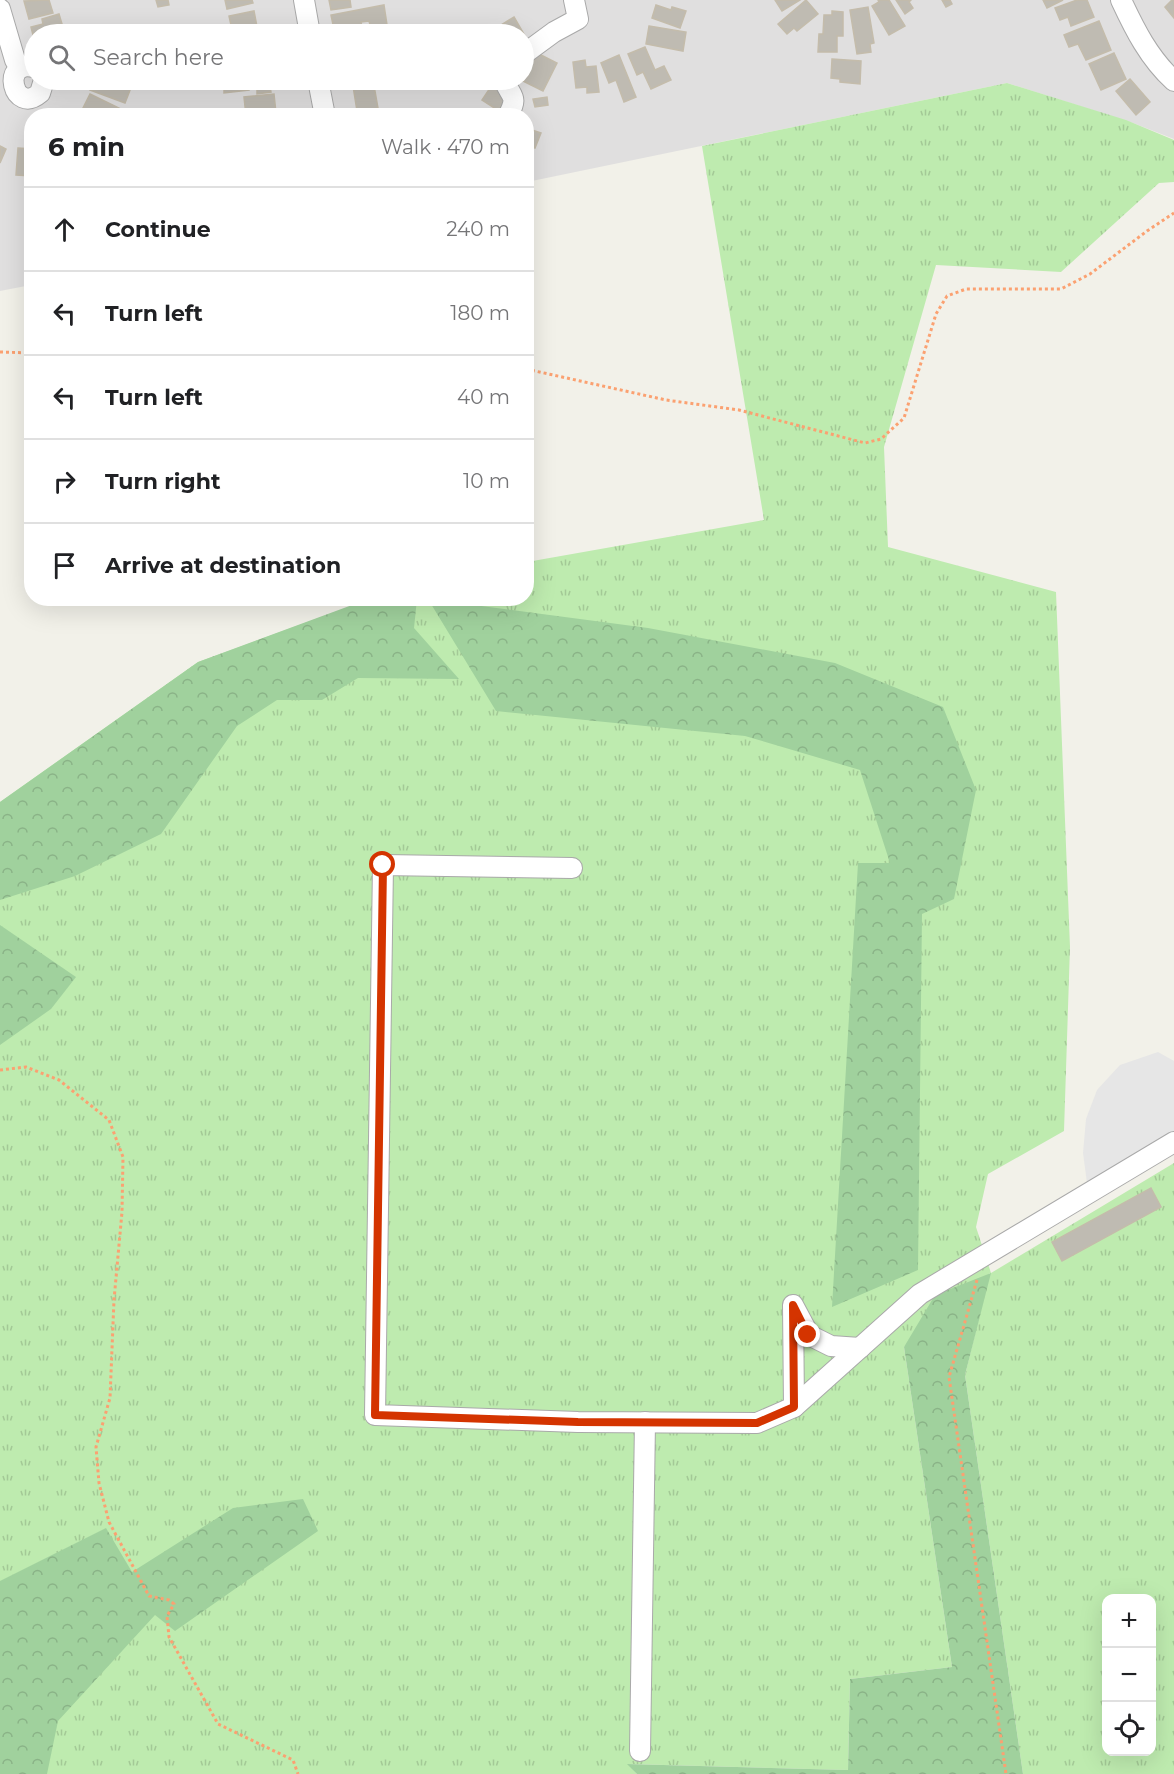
<!DOCTYPE html>
<html lang="en">
<head>
<meta charset="utf-8">
<style>
  :root { --surface:#fff; --page:#f6f6f6; --text:#202124; --muted:#757577; --line:#e0e0e0 }
  body { margin:0; font-family:Montserrat,sans-serif; background:var(--page); color:var(--text) }
  .controls { position:absolute; right:18px; bottom:18px; display:grid; overflow:hidden; border-radius:12px; box-shadow:0 6px 24px #0002 }
  .controls button { width:54px; height:54px; display:grid; place-items:center; padding:0; border:0; border-bottom:2px solid var(--line); background:var(--surface); color:var(--text); font:30px sans-serif }
  .stop { position:absolute; width:18px; height:18px; margin:-14px; border:4px solid #d43400; border-radius:50%; background:#fff }
  .stop.end { background:#d43400; border-color:#fff; box-shadow:0 2px 6px #0008 }
  .list { margin:0; padding:0; list-style:none }
  h2 { display:flex; justify-content:space-between; align-items:center; height:78px; margin:0; padding:0 24px; font-size:26px }
  h2 small { font-size:20px; font-weight:400; color:var(--muted) }
  .list li { display:grid; grid-template-columns:39px 1fr auto; gap:18px; align-items:center; box-sizing:border-box; height:84px; padding:0 24px; border-top:2px solid var(--line) }
  .list b { display:block; font-size:22px; white-space:nowrap }
  .list em { font-size:20px; font-style:normal; color:var(--muted) }
  .icon { flex:none; width:33px; height:33px; fill:none; stroke:currentColor; stroke-width:2; stroke-linecap:round; stroke-linejoin:round }
  .map { position:relative; flex:none; width:1174px; height:1774px; overflow:hidden }
  .search { position:absolute; background:var(--surface); box-shadow:0 6px 24px #0002; left:24px; top:24px; width:510px; height:66px; display:flex; align-items:center; gap:15px; box-sizing:border-box; padding:0 21px; border-radius:33px; color:var(--muted); font-size:22px }
  .panel { position:absolute; background:var(--surface); box-shadow:0 6px 24px #0002; left:24px; top:108px; width:510px; height:498px; border-radius:24px }
  .map>svg:first-child { display:block }
</style>
</head>
<body>
<div class="map">
<svg width="1174" height="1774" viewBox="0 0 1174 1774">
  <defs>
    <pattern id="grass-tufts" width="24" height="20" patternUnits="userSpaceOnUse" patternTransform="scale(1.5)"><rect width="24" height="20" fill="#beebaf"/><path d="M3 7l-1-3M5 7V3M7 7l1-3M15 17l-1-3M17 17v-4M19 17l1-3" fill="none" stroke="#a3c996"/></pattern>
    <pattern id="forest-crowns" width="20" height="18" patternUnits="userSpaceOnUse" patternTransform="scale(1.5)"><rect width="20" height="18" fill="#a0d19d"/><path d="M2 6a3 3 0 1 1 6 0M12 15a3 3 0 1 1 6 0" fill="none" stroke="#8ab387"/></pattern>
  </defs>
  <rect width="100%" height="100%" fill="#f2f1e9"/>
  <path fill="#e0dfdf" fill-rule="evenodd" d="M0,0H1174V139L1133,123L1007,83L527,182L526,116H32L31,285L0,291ZM34,34H524V80H34Z"/>
  <path fill="url(#grass-tufts)" fill-rule="evenodd" d="M1007,83L1126,120L1174,140V182L1159,183L1061,272L936,265L884,447L888,547L1056,592L1070,947L1064,1131L988,1174L976,1227L991,1273L1174,1163V1774H1023L965,1375L990,1273L904,1347L952,1667L850,1679L848,1770L628,1764L637,1774H0V802L198,662L371,599L526,598L527,562L764,520L702,146ZM1106,1598H1152V1752H1106Z"/>
  <g fill="url(#forest-crowns)">
    <polygon points="371,598 417,599 414,628 459,679 358,678 322,700 277,700 237,726 161,834 75,876 0,900 0,802 198,662"/>
    <polygon points="428,599 648,628 835,663 943,707 976,790 954,899 922,914 918,1270 832,1307 858,863 890,863 860,770 745,736 496,711"/>
    <polygon points="0,925 76,977 51,1009 0,1045"/>
    <polygon points="991,1273 965,1375 1023,1774 637,1774 627,1764 848,1770 850,1679 952,1667 904,1347 935,1295"/>
    <polygon points="303,1499 318,1531 175,1631 155,1615 58,1721 47,1774 0,1774 0,1581 106,1528 132,1572 233,1508"/>
  </g>
  <polygon fill="#e6e6e6" points="1158,1052 1174,1061 1174,1133 1087,1183 1083,1153 1086,1119 1097,1090 1120,1065"/>
  <g fill="#bfbbb2" stroke="#c4bcab" stroke-width="1.5">
    <polygon points="49,0 53,13 29,19 24,1"/>
    <polygon points="156,0 168,0 169,5 158,7"/>
    <polygon points="225,0 252,0 253,3 227,9"/>
    <polygon points="329,0 350,0 351,7 331,10"/>
    <polygon points="775,0 800,0 782,11"/>
    <polygon points="806,0 818,14 797,31 794,28 787,34 778,24"/>
    <polygon points="878,0 889,0 905,26 889,35 872,6 879,2"/>
    <polygon points="896,0 911,0 909,2 913,8 905,14"/>
    <polygon points="942,0 950,0 952,4 946,7"/>
    <polygon points="1043,0 1063,0 1047,8"/>
    <polygon points="1077,0 1087,0 1094,17 1071,26 1068,17 1060,20 1055,8"/>
    <polygon points="1172,0 1174,0 1174,18 1165,7"/>
    <polygon points="384,5 387,25 371,28 369,21 361,22 363,33 335,34 331,15"/>
    <polygon points="656,5 671,10 672,7 686,11 680,28 652,18"/>
    <polygon points="868,7 874,43 870,44 871,52 857,54 850,10"/>
    <polygon points="254,11 258,32 233,34 229,16"/>
    <polygon points="832,11 843,12 843,36 837,36 837,52 818,52 819,34 823,34 824,15 832,15"/>
    <polygon points="59,14 65,34 34,34 34,39 31,27 43,24 42,19"/>
    <polygon points="514,17 525,36 492,34 490,32"/>
    <polygon points="1099,21 1111,50 1086,60 1078,44 1069,47 1064,35"/>
    <polygon points="649,26 686,32 683,51 646,44"/>
    <polygon points="106,30 107,34 89,34"/>
    <polygon points="645,47 655,70 664,66 671,80 651,89 643,72 637,75 628,54"/>
    <polygon points="535,52 557,63 543,91 521,80 524,80 524,75"/>
    <polygon points="1114,53 1126,79 1101,90 1089,64"/>
    <polygon points="619,55 636,97 624,102 616,80 609,83 601,63"/>
    <polygon points="832,59 861,61 860,84 840,82 840,79 831,78"/>
    <polygon points="585,60 586,67 596,66 599,92 587,93 587,87 576,88 573,62"/>
    <polygon points="1130,79 1150,102 1136,115 1116,91"/>
    <polygon points="94,80 116,80 132,85 125,103 90,90"/>
    <polygon points="233,80 269,80 269,81 248,83 249,90 224,93 224,86 234,85"/>
    <polygon points="347,80 373,80 378,108 357,111 353,86 348,87"/>
    <polygon points="492,85 509,97 499,111 482,100"/>
    <polygon points="270,87 271,92 257,94 257,89"/>
    <polygon points="90,94 121,109 118,116 93,116 82,110"/>
    <polygon points="274,94 276,113 246,116 244,97"/>
    <polygon points="547,97 548,105 535,107 533,99"/>
    <polygon points="526,128 541,133 535,148 526,145"/>
    <polygon points="0,146 6,149 0,163"/>
    <polygon points="18,148 32,149 32,176 16,175"/>
    <polygon points="1151,1188 1161,1207 1062,1261 1052,1242"/>
  </g>
  <g fill="none" stroke-linecap="round" stroke-linejoin="round">
    <defs>
      <g id="minor">
        <polyline points="304,0 310,34"/>
        <path d="M1121,0C1135,30 1149,58 1174,81"/>
        <polyline points="0,9 15,60 20,68"/>
        <polyline points="524,54 554,32 578,19 574,0"/>
        <path d="M34,67C0,59 13,116 40,93L44,80"/>
        <polyline points="318,80 325,116"/>
        <path d="M504,80C511,98 519,95 508,116"/>
        <polyline points="572,868 383,865 375,1415 578,1422 757,1423 794,1407 920,1294 1174,1142"/>
        <polyline points="794,1407 793,1305 809,1335 831,1346 860,1348"/>
        <polyline points="640,1751 645,1422"/>
      </g>
    </defs>
    <use href="#minor" stroke="#a9a9a9" stroke-width="22"/>
    <g stroke="#fba171" stroke-width="3" stroke-dasharray="3 3" stroke-linecap="butt">
      <polyline points="0,352 32,353"/>
      <polyline points="526,369 666,400 739,410 865,443 881,439 904,418 936,314 947,296 966,289 1061,289 1090,274 1147,231 1174,213"/>
      <polyline points="0,1070 26,1067 59,1080 109,1120 123,1157 122,1212 114,1300 110,1398 96,1447 99,1483 109,1522 149,1596 169,1600 174,1604 167,1616 169,1637 218,1724 293,1760 298,1774"/>
      <polyline points="977,1280 949,1377 1006,1774"/>
    </g>
    <use href="#minor" stroke="#fff" stroke-width="20"/>
  </g>
  <g fill="none" stroke-linecap="round" stroke-linejoin="round">
    <polyline stroke="#d43400" stroke-width="8" points="383,865 375,1415 578,1422 757,1423 794,1407 793,1305 808,1335"/>
  </g>
</svg>
<div class="controls">
<button>+</button>
<button>−</button>
<button><svg class="icon" aria-label="locate" viewBox="0 0 24 24"><circle cx="12" cy="12" r="6"/><path d="M12 2v4M12 18v4M2 12h4M18 12h4"/></svg></button>
</div>
<div class="stop" style="left:383px;top:865px"></div>
<div class="stop end" style="left:808px;top:1335px"></div>
<div class="search"><svg class="icon" aria-label="search" viewBox="0 0 24 24"><circle cx="10" cy="10" r="6"/><path d="M15 15l6 6"/></svg>Search here</div>
<section class="panel">
<h2>6 min<small>Walk · 470 m</small></h2>
<ul class="list">
<li><svg class="icon" aria-label="ahead" viewBox="0 0 24 24"><path d="M12 20V5M6 11l6-6 6 6"/></svg><div><b>Continue</b></div><em>240 m</em></li>
<li><svg class="icon" aria-label="left" viewBox="0 0 24 24"><path d="M17 20v-9H6M10 6l-5 5 5 5"/></svg><div><b>Turn left</b></div><em>180 m</em></li>
<li><svg class="icon" aria-label="left" viewBox="0 0 24 24"><path d="M17 20v-9H6M10 6l-5 5 5 5"/></svg><div><b>Turn left</b></div><em>40 m</em></li>
<li><svg class="icon" aria-label="right" viewBox="0 0 24 24"><path d="M7 20v-9h11M14 6l5 5-5 5"/></svg><div><b>Turn right</b></div><em>10 m</em></li>
<li><svg class="icon" aria-label="arrive" viewBox="0 0 24 24"><path d="M6 21V4h12l-3 4 3 4H6"/></svg><div><b>Arrive at destination</b></div></li>
</ul>
</section>
</div>
</body>
</html>
